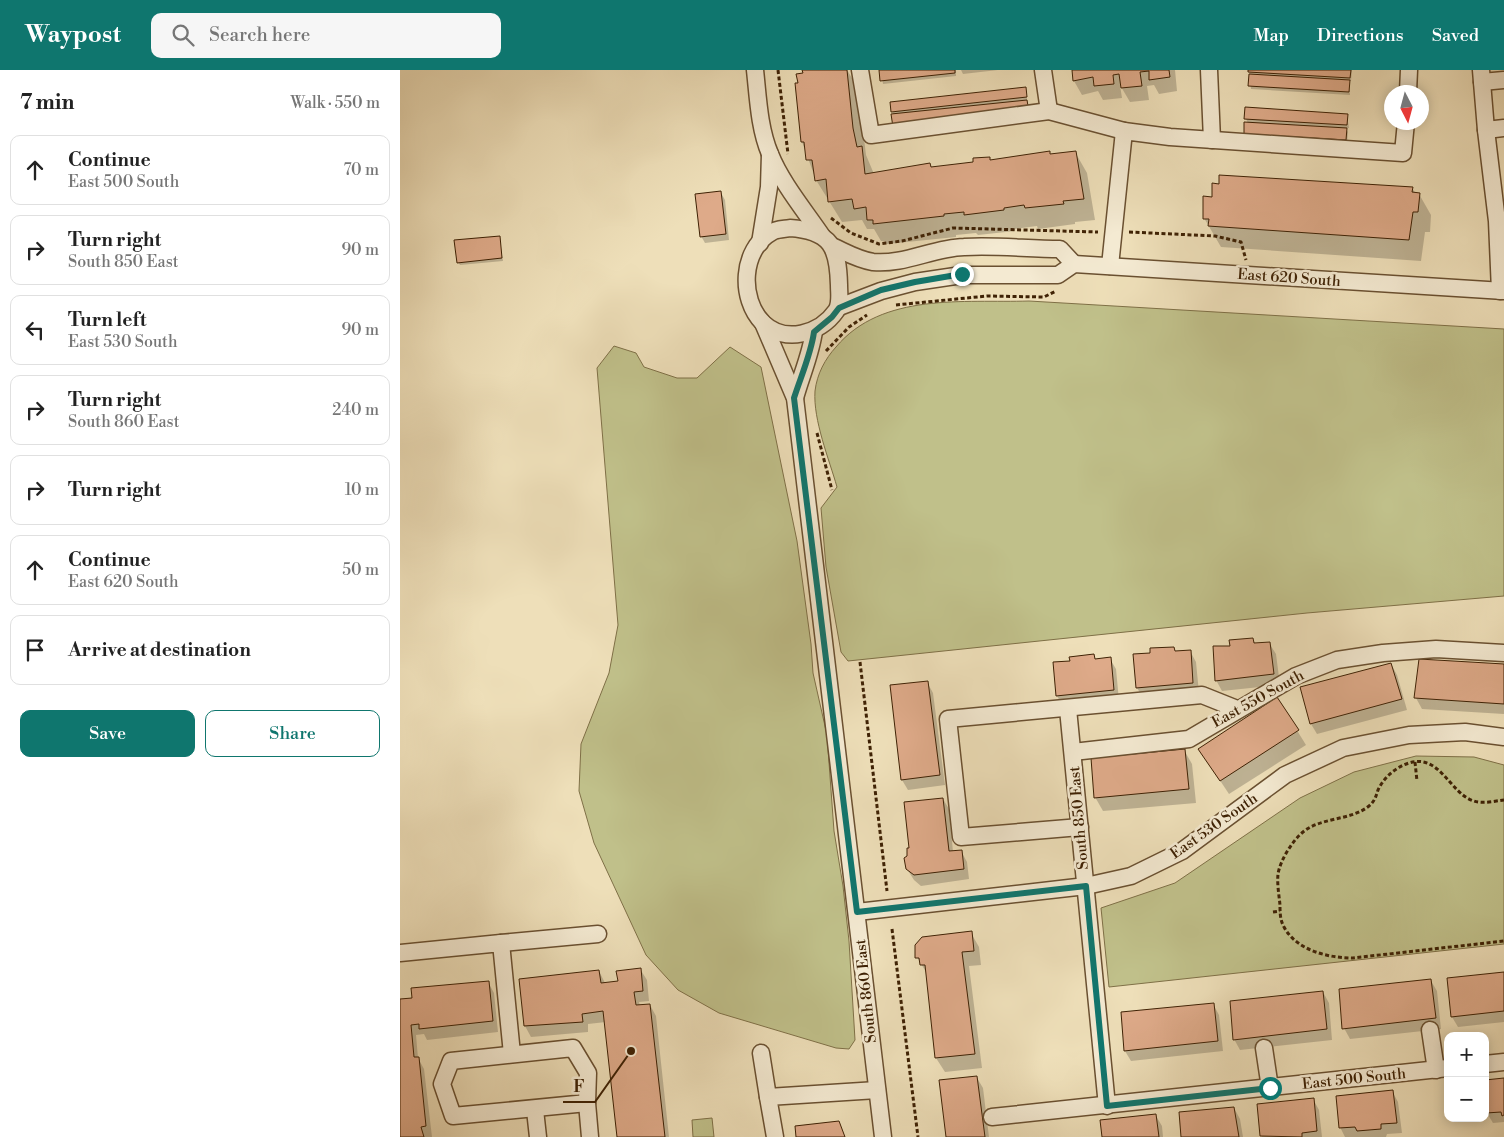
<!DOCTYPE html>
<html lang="en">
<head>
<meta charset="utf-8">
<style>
  :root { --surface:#fff; --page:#f6f6f6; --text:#222; --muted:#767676; --line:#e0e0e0; --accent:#0f766e }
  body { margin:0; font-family:"Libre Bodoni",serif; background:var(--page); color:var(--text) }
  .controls { position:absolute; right:15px; bottom:15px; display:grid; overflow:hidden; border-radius:10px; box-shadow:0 2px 12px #0003 }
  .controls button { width:45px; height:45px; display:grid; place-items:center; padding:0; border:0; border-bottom:1px solid var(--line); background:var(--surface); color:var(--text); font:25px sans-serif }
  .compass { position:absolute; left:984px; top:15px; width:45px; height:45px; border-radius:50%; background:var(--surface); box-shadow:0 2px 12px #0003; rotate:174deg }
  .stop { position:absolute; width:15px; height:15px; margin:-11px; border:4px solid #0f766e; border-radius:50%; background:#fff }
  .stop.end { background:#0f766e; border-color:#fff; box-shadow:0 1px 5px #0008 }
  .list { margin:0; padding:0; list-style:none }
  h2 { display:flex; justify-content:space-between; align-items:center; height:65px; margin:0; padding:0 20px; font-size:21px }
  h2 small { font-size:16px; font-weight:400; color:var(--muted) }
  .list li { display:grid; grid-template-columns:32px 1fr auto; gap:15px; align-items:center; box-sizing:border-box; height:70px; margin:0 10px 10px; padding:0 10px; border:1px solid var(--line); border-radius:10px }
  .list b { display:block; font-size:19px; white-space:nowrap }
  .list p { margin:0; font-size:16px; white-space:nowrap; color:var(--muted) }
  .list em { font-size:16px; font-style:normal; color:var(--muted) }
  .actions { display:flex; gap:10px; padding:15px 20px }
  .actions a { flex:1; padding:11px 0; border:1px solid var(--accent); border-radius:10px; text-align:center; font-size:18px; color:var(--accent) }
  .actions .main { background:var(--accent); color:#fff }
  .icon { flex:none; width:28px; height:28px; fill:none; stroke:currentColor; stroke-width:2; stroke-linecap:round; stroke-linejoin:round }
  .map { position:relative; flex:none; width:1104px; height:1067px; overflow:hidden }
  header { display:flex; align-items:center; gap:30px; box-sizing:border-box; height:70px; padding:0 25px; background:var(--accent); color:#fff }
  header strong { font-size:24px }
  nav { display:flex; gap:28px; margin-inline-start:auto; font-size:18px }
  .search { width:350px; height:45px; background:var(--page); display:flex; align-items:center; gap:12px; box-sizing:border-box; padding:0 18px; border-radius:10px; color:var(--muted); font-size:19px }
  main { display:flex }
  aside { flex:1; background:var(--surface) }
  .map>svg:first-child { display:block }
</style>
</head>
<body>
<header>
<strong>Waypost</strong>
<div class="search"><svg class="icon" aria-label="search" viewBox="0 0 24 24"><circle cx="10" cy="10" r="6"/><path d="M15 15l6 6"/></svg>Search here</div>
<nav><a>Map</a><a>Directions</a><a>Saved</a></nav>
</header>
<main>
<aside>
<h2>7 min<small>Walk · 550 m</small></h2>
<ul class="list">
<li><svg class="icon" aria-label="ahead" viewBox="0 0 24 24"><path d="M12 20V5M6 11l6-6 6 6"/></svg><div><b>Continue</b><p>East 500 South</p></div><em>70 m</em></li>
<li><svg class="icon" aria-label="right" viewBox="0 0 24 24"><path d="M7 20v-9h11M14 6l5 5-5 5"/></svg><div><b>Turn right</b><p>South 850 East</p></div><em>90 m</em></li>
<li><svg class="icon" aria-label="left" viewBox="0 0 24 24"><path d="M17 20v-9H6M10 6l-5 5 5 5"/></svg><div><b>Turn left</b><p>East 530 South</p></div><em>90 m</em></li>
<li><svg class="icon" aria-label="right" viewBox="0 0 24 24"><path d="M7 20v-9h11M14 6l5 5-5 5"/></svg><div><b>Turn right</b><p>South 860 East</p></div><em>240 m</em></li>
<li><svg class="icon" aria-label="right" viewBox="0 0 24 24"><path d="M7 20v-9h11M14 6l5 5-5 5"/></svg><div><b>Turn right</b></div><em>10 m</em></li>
<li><svg class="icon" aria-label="ahead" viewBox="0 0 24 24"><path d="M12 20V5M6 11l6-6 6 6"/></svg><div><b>Continue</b><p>East 620 South</p></div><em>50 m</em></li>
<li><svg class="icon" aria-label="arrive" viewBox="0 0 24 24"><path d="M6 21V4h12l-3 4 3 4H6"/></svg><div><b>Arrive at destination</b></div></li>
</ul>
<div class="actions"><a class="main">Save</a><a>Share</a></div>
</aside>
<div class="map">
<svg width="1104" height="1067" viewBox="0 0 1104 1067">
  <rect width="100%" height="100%" fill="#eedfb9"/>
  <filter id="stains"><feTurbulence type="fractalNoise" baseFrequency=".004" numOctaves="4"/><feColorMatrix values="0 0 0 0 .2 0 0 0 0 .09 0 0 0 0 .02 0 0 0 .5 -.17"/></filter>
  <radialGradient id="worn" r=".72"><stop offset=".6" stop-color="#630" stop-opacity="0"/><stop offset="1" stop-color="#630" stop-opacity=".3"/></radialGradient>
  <g fill="#c0c08a" stroke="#7f7047">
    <path d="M629,231L1104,259V526L907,543L448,591L441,582L426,497L421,438L437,417C429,389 413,350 415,321C417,304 425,289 436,277C482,222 564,233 629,231Z"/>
    <polygon points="214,276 236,283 244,297 277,308 297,308 330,277 361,297 397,471 411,574 413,603 427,665 434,761 443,816 449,871 455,970 449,979 436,978 319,943 278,920 246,885 194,773 179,721 181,674 209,603 218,555 197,298"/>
    <polygon points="1016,686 1074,687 1104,695 1104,874 709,917 701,838 775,813 900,728 954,702"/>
    <polygon points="312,1048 314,1067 293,1067 292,1050"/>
  </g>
  <g fill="#0003">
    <polygon points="404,0 447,0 458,18 466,85 474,104 529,94 532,98 574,93 589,88 591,91 675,82 687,103 695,150 675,152 675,154 638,159 637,156 615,159 615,161 578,165 576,163 556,165 556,167 487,174 484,171 481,171 474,159 467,159 462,150 442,152 416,110 402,72 399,14 404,4"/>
    <polygon points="481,0 556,0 556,6 483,14"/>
    <polygon points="561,0 598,0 563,4"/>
    <polygon points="673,0 775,0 777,21 759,24 754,15 747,16 749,30 730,32 720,15 722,28 703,30 698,21 682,25 674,11"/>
    <polygon points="849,0 952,0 951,11 949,11 950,25 851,19"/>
    <polygon points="625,18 630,45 494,45 492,42"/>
    <polygon points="947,45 949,58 945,58 948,62 947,73 847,66 848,53 846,49"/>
    <polygon points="1012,118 1016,124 1019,124 1031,145 1030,162 1025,162 1021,191 821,177 804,148"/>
    <polygon points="321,123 325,130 329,170 305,173 301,166"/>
    <polygon points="99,167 103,191 60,195 58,192"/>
    <polygon points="853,570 856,574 869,573 876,584 880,615 822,621 816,610 831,578"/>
    <polygon points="773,578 776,583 790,581 796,592 799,623 744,629 737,618 734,585 751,584"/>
    <polygon points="710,589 716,599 719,631 663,636 657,626 696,590"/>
    <polygon points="991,594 997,605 1007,640 917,664 911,654 902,618"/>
    <polygon points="1104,596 1104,644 1022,639 1016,628"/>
    <polygon points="527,612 533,623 545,715 508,720 502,710 491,616"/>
    <polygon points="877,628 906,675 829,724 799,679"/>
    <polygon points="784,680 792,694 796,733 703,741 695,727"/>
    <polygon points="543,729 549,739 553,782 561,781 567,792 569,809 521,816 514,810 507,799 510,779"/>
    <polygon points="571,863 579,877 581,895 569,896 582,998 545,1002 536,988 526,902 517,887"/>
    <polygon points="240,899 247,910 249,931 239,932 240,936 250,935 256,946 269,1067 218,1067 206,952 188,954 188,962 131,967 125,956 120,910 199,901 205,913 219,912"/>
    <polygon points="1104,903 1104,952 1058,957 1052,947"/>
    <polygon points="1031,911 1037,921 1041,959 950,969 944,958"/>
    <polygon points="88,912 94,923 98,962 27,970 24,964 16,965 18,988 24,999 32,1067 0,1067 0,930"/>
    <polygon points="923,922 929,933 932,970 840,980 834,969"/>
    <polygon points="813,934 819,945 823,981 731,991 725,981"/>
    <polygon points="577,1008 583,1018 589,1067 547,1067"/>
    <polygon points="1104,1009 1104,1052 1093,1053 1087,1043 1085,1011"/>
    <polygon points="992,1021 998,1032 1002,1063 987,1064 986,1067 945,1067 940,1057"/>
    <polygon points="913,1029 919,1040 922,1067 862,1067 861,1065"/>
    <polygon points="834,1038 840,1049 843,1067 782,1067"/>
    <polygon points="756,1046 762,1056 763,1067 703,1067"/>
  </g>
  <g fill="#deaa89" stroke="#3e2104">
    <polygon points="402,0 447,0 453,58 457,77 462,76 465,104 530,93 531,97 573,92 573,88 590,87 590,90 650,81 650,84 676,81 684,129 663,131 664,134 625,138 624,135 604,138 604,140 564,145 564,142 544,144 544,146 473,154 473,150 467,150 466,137 454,139 452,129 428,132 426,109 415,111 412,90 406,90 404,72 401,72 395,13 398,13 396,4 403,3"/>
    <polygon points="479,0 555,0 555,3 480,11"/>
    <polygon points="672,0 769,0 770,7 749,10 749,1 740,2 742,16 721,18 719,4 713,5 714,14 694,16 693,7 673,11"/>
    <polygon points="848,0 951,0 950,8 848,2"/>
    <polygon points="849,4 950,10 949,22 848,16"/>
    <polygon points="626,17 627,27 491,42 490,32"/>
    <polygon points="627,30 629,42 493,57 491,44"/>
    <polygon points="845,37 948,44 947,55 844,49"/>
    <polygon points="844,52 947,58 946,70 844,64"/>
    <polygon points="819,105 1013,117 1012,122 1020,123 1018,142 1013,142 1009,170 808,156 809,149 803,149 803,126 812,127 812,113 819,114"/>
    <polygon points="321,121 326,164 300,167 295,124"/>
    <polygon points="100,166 102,188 57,193 54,170"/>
    <polygon points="853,568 854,573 870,572 874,604 815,611 813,576 830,576 829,570"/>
    <polygon points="774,577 775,581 791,580 793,613 736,618 733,584 750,583 750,578"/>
    <polygon points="694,584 695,589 711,587 714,620 656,626 653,592 670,591 669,587"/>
    <polygon points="1019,589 1104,594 1104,634 1014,628"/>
    <polygon points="991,593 1002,629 910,654 900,617"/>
    <polygon points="528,611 540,705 501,710 490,615"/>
    <polygon points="877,627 899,660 820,711 798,679"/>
    <polygon points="785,679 789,719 694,728 691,688"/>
    <polygon points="543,728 549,781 562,780 564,799 514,805 506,799 504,788 507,786 507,778 509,778 504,732"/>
    <polygon points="572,861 574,881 562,882 575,984 535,988 525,895 520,895 519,888 515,888 515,875 522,867"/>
    <polygon points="241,898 243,921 234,922 236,935 250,934 265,1067 217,1067 203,941 182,944 183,952 124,956 119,909 199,900 201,913 218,911 216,901"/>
    <polygon points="1104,902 1104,941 1051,947 1047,908"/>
    <polygon points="1031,909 1036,948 942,959 939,919"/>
    <polygon points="89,911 93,951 19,959 19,954 11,955 14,987 19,987 26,1056 21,1057 24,1067 0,1067 0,929 12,928 11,918"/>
    <polygon points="923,921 927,959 833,970 830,931"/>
    <polygon points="814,933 818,971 724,981 721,942"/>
    <polygon points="577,1006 585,1067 546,1067 539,1010"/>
    <polygon points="1104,1008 1104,1045 1102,1046 1101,1042 1086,1043 1085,1010"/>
    <polygon points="993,1020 997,1053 981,1054 981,1059 957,1061 955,1057 939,1058 936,1026"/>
    <polygon points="914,1028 917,1061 902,1063 902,1067 860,1066 857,1034"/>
    <polygon points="834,1037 839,1067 781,1067 779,1042"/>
    <polygon points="756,1044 759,1067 702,1067 700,1050"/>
    <polygon points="439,1051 445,1067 396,1067 395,1056"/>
  </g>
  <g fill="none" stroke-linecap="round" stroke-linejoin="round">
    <defs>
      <g id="minor">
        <path d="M355,0C358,27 359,58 370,84C381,112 405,141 422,166"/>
        <polyline points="460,0 471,65 649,41 724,61"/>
        <polyline points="643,0 649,41"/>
        <polyline points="809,0 812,70"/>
        <polyline points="1081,0 1086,60 1097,151 1100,221"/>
        <polyline points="1082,12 1104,10"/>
        <polyline points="1008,22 1009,0"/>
        <polyline points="1086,60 1104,58"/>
        <path d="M390,158C431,161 438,177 439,215C439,224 441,234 436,241C420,264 385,274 363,253C339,229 341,179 372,162C376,159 385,159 390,158Z"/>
        <polyline points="360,173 369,117 370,84"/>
        <path d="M434,177C447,183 459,190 473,192C504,195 533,178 564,177C596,175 628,179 660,179L674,194"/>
        <polyline points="710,196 724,61 770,67 1003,83 1006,52"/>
        <polyline points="439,237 481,221 515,212 562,205 658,205 674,194 1104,221"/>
        <polyline points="363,253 395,328 483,1067"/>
        <path d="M395,328C401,306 411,284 414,261"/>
        <polyline points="668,639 707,1036"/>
        <polyline points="673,682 789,669 896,606 937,590 983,583 1036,579 1104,583"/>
        <polyline points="680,757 561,767 548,649 802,625 837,639"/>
        <polyline points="457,842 686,816 731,806 782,781 885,705 943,678 1009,665 1065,662 1104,667"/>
        <polyline points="101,873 198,864"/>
        <polyline points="0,883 101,873 112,984"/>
        <polyline points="1030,960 1036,1000"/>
        <polygon points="173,978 188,1003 187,1033 53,1046 42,1014 51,991"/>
        <polyline points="864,978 870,1018"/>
        <polyline points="361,983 368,1027"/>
        <polyline points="1085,994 1104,992"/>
        <polyline points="187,1033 190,1067"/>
        <polyline points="135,1040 138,1067"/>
        <polyline points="592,1047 1048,998"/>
        <polyline points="375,1067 368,1027 477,1020"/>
      </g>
    </defs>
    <use href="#minor" stroke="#6a5031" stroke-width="19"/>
    <g stroke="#3e2104" stroke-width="3" stroke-dasharray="4 2.5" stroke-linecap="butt">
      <polyline points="378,0 388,84"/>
      <polyline points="431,148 451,163 479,174 502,171 553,158 698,162"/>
      <polyline points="729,162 815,166 841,172 846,190"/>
      <polyline points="496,235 587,226 644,227 656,221"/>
      <polyline points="426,281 449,257 467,245"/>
      <polyline points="417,363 432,420"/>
      <polyline points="460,592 487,821"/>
      <polyline points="1015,692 1017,711"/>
      <path d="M1104,730C1095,731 1083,734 1074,731C1050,724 1040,683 1009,693C996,697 984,707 978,720C976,726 975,731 969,736C950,751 921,747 903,762C892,771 880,791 878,804C877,814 879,825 880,835C880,842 880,850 884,857C897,881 929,888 953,888L1104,871"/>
      <polyline points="873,842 880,841"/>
      <polyline points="492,859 518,1067"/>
    </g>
    <use href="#minor" stroke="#f4ead2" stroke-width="16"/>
  </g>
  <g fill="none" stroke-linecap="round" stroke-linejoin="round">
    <path stroke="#0f766e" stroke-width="6" d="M562,204L515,212L481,220L439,238L432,247L414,262C411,284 401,306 394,328L457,842L686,816L707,1036L870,1018"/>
  </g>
  <g text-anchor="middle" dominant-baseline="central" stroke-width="5" stroke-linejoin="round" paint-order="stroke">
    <g font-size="15" fill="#3e2104" stroke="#f4ead2">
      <text transform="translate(889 208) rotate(4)">East 620 South</text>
      <text transform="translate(858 629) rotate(-29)">East 550 South</text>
      <text transform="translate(679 748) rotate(-95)">South 850 East</text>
      <text transform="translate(814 756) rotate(-35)">East 530 South</text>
      <text transform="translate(466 921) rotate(-96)">South 860 East</text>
      <text transform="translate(954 1009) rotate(-6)">East 500 South</text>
    </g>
  </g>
  <path fill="none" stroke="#3e2104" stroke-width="2" d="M231 981L195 1032H163"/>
  <circle fill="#3e2104" stroke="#f4ead2" stroke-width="2" cx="231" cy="981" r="5"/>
  <g font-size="16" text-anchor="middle" font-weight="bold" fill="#3e2104" stroke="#f4ead2" stroke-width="5" stroke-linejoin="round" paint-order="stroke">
    <text x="179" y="1022">F</text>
  </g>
  <rect width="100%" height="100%" filter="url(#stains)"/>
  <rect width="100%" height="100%" fill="url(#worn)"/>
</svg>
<div class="controls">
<button>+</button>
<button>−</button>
</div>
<svg class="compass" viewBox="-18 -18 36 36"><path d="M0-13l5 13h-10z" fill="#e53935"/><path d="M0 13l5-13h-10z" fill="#767676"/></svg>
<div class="stop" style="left:870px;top:1018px"></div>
<div class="stop end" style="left:562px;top:204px"></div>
</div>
</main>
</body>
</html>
